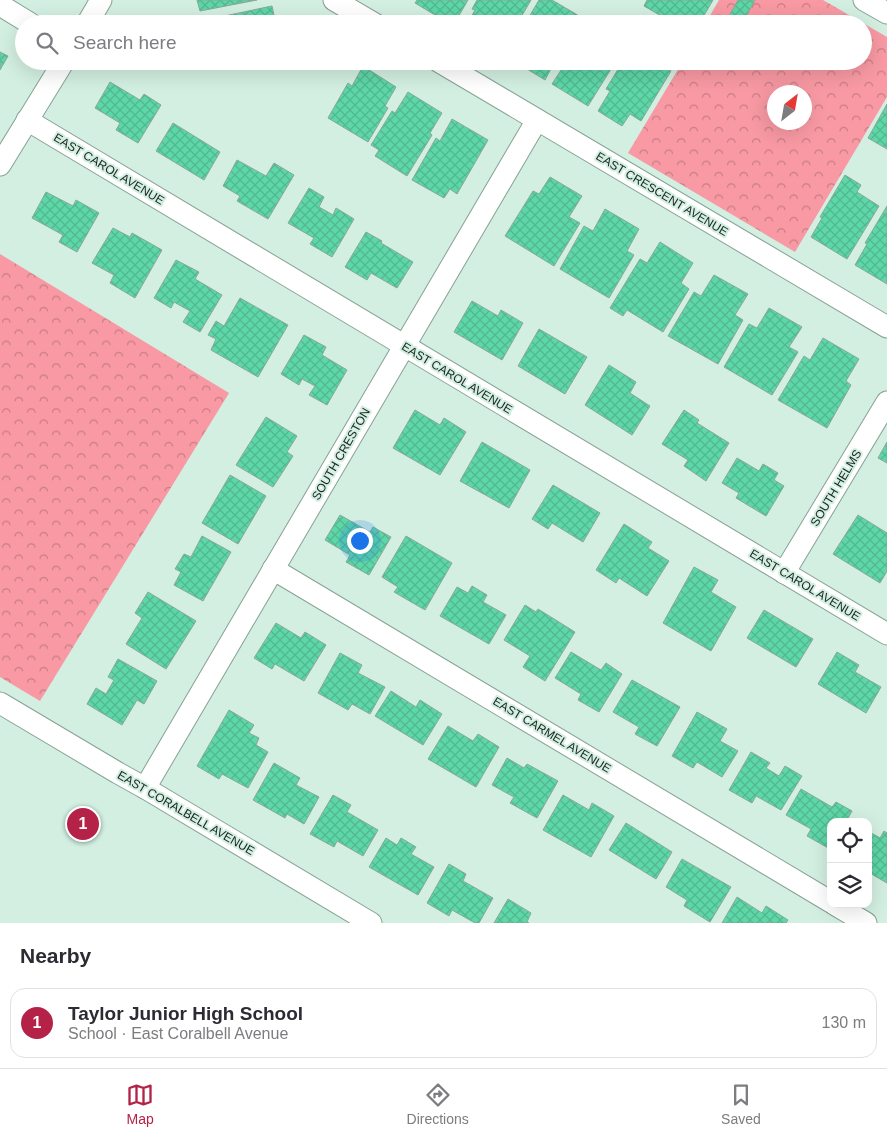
<!DOCTYPE html>
<html lang="en">
<head>
<meta charset="utf-8">
<style>
  :root { --surface:#fff; --page:#f7f7f7; --text:#2b2b33; --muted:#7c7c81; --line:#e1e1e2; --accent:#b42248 }
  body { margin:0; font-family:Helvetica,sans-serif; background:var(--page); color:var(--text) }
  .controls { position:absolute; right:15px; bottom:15px; display:grid; overflow:hidden; border-radius:10px; box-shadow:0 5px 20px #0002 }
  .controls button { width:45px; height:45px; display:grid; place-items:center; padding:0; border:0; border-bottom:1px solid var(--line); background:var(--surface); color:var(--text); font:25px sans-serif }
  .compass { position:absolute; left:767px; top:85px; width:45px; height:45px; border-radius:50%; background:var(--surface); box-shadow:0 5px 20px #0002; rotate:31deg }
  .you { position:absolute; left:359px; top:540px; width:18px; height:18px; margin:-12px; border:4px solid #fff; border-radius:50%; background:#1a73e8; box-shadow:0 0 0 8px #1a73e833 }
  .badge { display:grid; place-items:center; width:32px; height:32px; border-radius:50%; background:var(--accent); color:#fff; font-size:16px; font-weight:700 }
  .pin { position:absolute; translate:-50% -50%; border:2px solid #fff; box-shadow:0 1px 5px #0006 }
  .list { margin:0; padding:0; list-style:none }
  h2 { display:flex; justify-content:space-between; align-items:center; height:65px; margin:0; padding:0 20px; font-size:21px }
  h2 small { font-size:16px; font-weight:400; color:var(--muted) }
  .list li { display:grid; grid-template-columns:32px 1fr auto; gap:15px; align-items:center; box-sizing:border-box; height:70px; margin:0 10px 10px; padding:0 10px; border:1px solid var(--line); border-radius:15px }
  .list b { display:block; font-size:19px; white-space:nowrap }
  .list p { margin:0; font-size:16px; white-space:nowrap; color:var(--muted) }
  .list em { font-size:16px; font-style:normal; color:var(--muted) }
  .icon { flex:none; width:28px; height:28px; fill:none; stroke:currentColor; stroke-width:2; stroke-linecap:round; stroke-linejoin:round }
  .map { position:relative; flex:none; width:887px; height:923px; overflow:hidden }
  .search { position:absolute; background:var(--surface); box-shadow:0 5px 20px #0002; left:15px; right:15px; top:15px; height:55px; display:flex; align-items:center; gap:12px; box-sizing:border-box; padding:0 18px; border-radius:28px; color:var(--muted); font-size:19px }
  .sheet { height:145px; background:var(--surface) }
  nav { display:flex; justify-content:space-around; align-items:center; box-sizing:border-box; height:70px; border-top:1px solid var(--line); background:var(--surface); font-size:14px; color:var(--muted) }
  nav a { display:grid; justify-items:center; gap:2px }
  nav .on { color:var(--accent) }
  .map>svg:first-child { display:block }
</style>
</head>
<body>
<div class="map">
<svg width="887" height="923" viewBox="0 0 887 923">
  <defs>
    <pattern id="park-crowns" width="20" height="18" patternUnits="userSpaceOnUse" patternTransform="scale(1.25)"><rect width="20" height="18" fill="#f899a3"/><path d="M2 6a3 3 0 1 1 6 0M12 15a3 3 0 1 1 6 0" fill="none" stroke="#c87d84"/></pattern>
    <pattern id="building-cross-hatch" width="8" height="8" patternUnits="userSpaceOnUse" patternTransform="scale(1.25)"><rect width="8" height="8" fill="#5ed7a8"/><path d="M0 0l8 8M0 8l8-8" fill="none" stroke="#51b890"/></pattern>
  </defs>
  <rect width="100%" height="100%" fill="#d2efe1"/>
  <g fill="url(#park-crowns)" fill-rule="evenodd">
    <path d="M719,0H823L887,37V97L795,252L628,153L683,61H863V24H705ZM774,92H804V122H774Z"/>
    <polygon points="0,254 229,393 40,701 0,677"/>
  </g>
  <g fill="url(#building-cross-hatch)" stroke="#8ba79a">
    <polygon points="197,0 257,0 200,11"/>
    <polygon points="417,0 468,0 454,24 450,24 415,3"/>
    <polygon points="477,0 531,0 517,24 467,24 475,10 472,9"/>
    <polygon points="539,0 552,0 581,17 577,24 525,24"/>
    <polygon points="647,0 713,0 699,24 675,24 644,6"/>
    <polygon points="738,0 755,0 742,24 738,24 728,18"/>
    <polygon points="272,6 276,24 202,24 201,21"/>
    <polygon points="0,52 8,56 0,70"/>
    <polygon points="514,61 555,61 545,80"/>
    <polygon points="562,61 616,61 588,106 552,84 565,64 561,62"/>
    <polygon points="623,61 655,61 671,71 641,121 630,114 622,126 598,111 610,91 606,89"/>
    <polygon points="363,66 396,87 385,106 388,108 368,142 328,118 348,83 352,86"/>
    <polygon points="110,82 140,100 144,94 161,105 138,143 116,130 120,123 95,108"/>
    <polygon points="408,92 442,113 430,133 432,135 407,176 375,156 379,150 371,145 392,111 395,113"/>
    <polygon points="887,104 887,149 868,138"/>
    <polygon points="452,119 488,140 457,194 450,189 444,198 412,180 436,138 440,141"/>
    <polygon points="173,123 220,152 204,180 156,151"/>
    <polygon points="237,160 266,176 274,163 294,175 268,219 237,201 240,196 223,186"/>
    <polygon points="845,175 861,185 857,192 879,206 847,259 811,237 822,218 820,217"/>
    <polygon points="550,177 582,196 569,217 580,223 554,266 505,236 533,191 539,194"/>
    <polygon points="309,188 324,197 319,207 333,215 336,208 354,219 332,257 310,244 314,238 288,223"/>
    <polygon points="46,192 73,206 76,200 99,213 77,252 59,242 63,235 32,218"/>
    <polygon points="887,206 887,284 855,265 867,244 865,243"/>
    <polygon points="605,209 639,229 627,251 634,255 609,298 560,269 584,226 593,231"/>
    <polygon points="113,228 130,237 132,233 162,250 135,298 110,283 114,275 92,263"/>
    <polygon points="366,232 382,241 381,243 413,262 397,288 371,273 367,280 345,267"/>
    <polygon points="660,242 693,263 681,283 689,289 663,332 627,310 623,316 610,308 640,259 647,263"/>
    <polygon points="176,260 199,272 195,279 222,295 200,332 183,322 190,311 174,302 171,308 154,298"/>
    <polygon points="714,275 748,294 735,315 743,320 718,364 668,336 694,292 701,296"/>
    <polygon points="240,298 288,325 258,377 211,350 216,339 208,335 216,321 224,326"/>
    <polygon points="472,301 498,316 501,310 523,323 502,360 454,332"/>
    <polygon points="769,308 802,327 789,347 798,352 772,395 724,367 749,324 757,328"/>
    <polygon points="539,329 587,357 565,394 518,366"/>
    <polygon points="304,335 326,347 322,355 347,370 327,405 309,395 315,386 302,379 299,385 281,374"/>
    <polygon points="823,338 859,359 846,381 851,385 827,428 778,400 804,356 810,360"/>
    <polygon points="609,365 636,382 630,393 650,406 632,435 585,405"/>
    <polygon points="415,410 440,425 444,418 466,432 440,475 393,448"/>
    <polygon points="684,410 699,420 697,423 729,443 706,481 684,466 688,460 662,444"/>
    <polygon points="266,417 297,436 287,452 293,456 273,487 236,465"/>
    <polygon points="482,442 530,470 509,508 460,481"/>
    <polygon points="887,442 887,463 878,458"/>
    <polygon points="737,458 759,471 763,464 778,473 774,480 784,486 766,516 736,498 739,493 722,483"/>
    <polygon points="230,475 266,496 238,544 202,523"/>
    <polygon points="553,485 600,513 583,542 552,523 548,529 532,519"/>
    <polygon points="340,515 370,532 373,527 391,537 369,575 346,562 350,555 325,540"/>
    <polygon points="858,515 887,533 887,571 880,583 833,554"/>
    <polygon points="624,524 652,542 648,548 669,561 647,596 619,578 616,583 596,570"/>
    <polygon points="202,536 231,552 203,601 174,585 181,572 175,569 184,554 191,557"/>
    <polygon points="406,536 452,563 425,610 394,592 398,587 382,577"/>
    <polygon points="694,567 718,580 711,592 736,607 711,651 663,623"/>
    <polygon points="472,586 487,595 483,602 506,615 489,644 440,616 457,587 468,593"/>
    <polygon points="148,592 196,621 166,669 126,644 142,618 135,613"/>
    <polygon points="525,605 536,612 538,609 575,632 545,681 523,667 530,656 504,640"/>
    <polygon points="764,610 813,639 796,667 747,638"/>
    <polygon points="276,623 301,638 305,632 326,645 304,681 275,664 272,669 254,658"/>
    <polygon points="571,652 601,670 606,663 622,674 599,712 578,700 581,694 555,678"/>
    <polygon points="837,652 859,665 855,672 881,687 866,713 818,684"/>
    <polygon points="340,653 362,665 358,673 385,687 370,714 352,704 348,710 318,693"/>
    <polygon points="118,659 157,681 144,704 137,700 122,725 87,704 96,688 106,694 114,680 108,677"/>
    <polygon points="632,680 680,707 657,746 635,734 639,727 613,712"/>
    <polygon points="391,691 416,707 420,700 442,714 423,745 375,716"/>
    <polygon points="229,710 254,725 249,733 259,738 256,745 268,752 248,788 222,774 219,779 197,766"/>
    <polygon points="697,712 727,729 720,741 738,751 722,777 697,762 693,768 672,756"/>
    <polygon points="448,726 473,741 478,734 499,747 476,787 428,759"/>
    <polygon points="751,752 770,763 766,768 779,776 785,766 802,776 781,810 756,796 752,803 729,790"/>
    <polygon points="507,758 524,768 527,764 558,781 537,818 510,803 514,797 492,785"/>
    <polygon points="274,763 300,778 296,785 319,797 304,824 287,814 285,818 253,800"/>
    <polygon points="801,789 832,807 836,802 852,811 846,822 831,822 831,847 830,849 807,836 811,829 786,815"/>
    <polygon points="333,795 351,805 347,812 378,830 363,856 337,841 334,847 310,834"/>
    <polygon points="563,795 589,810 592,803 614,816 591,857 543,830"/>
    <polygon points="626,823 672,852 656,879 609,850"/>
    <polygon points="868,831 880,838 884,831 887,833 887,883 868,872"/>
    <polygon points="386,838 397,845 401,838 416,847 411,854 434,867 418,895 369,867"/>
    <polygon points="682,859 731,887 710,922 684,906 687,900 666,887"/>
    <polygon points="449,864 466,874 463,881 493,898 479,923 475,923 452,910 449,916 427,903"/>
    <polygon points="737,897 762,913 766,906 788,920 786,923 722,923"/>
    <polygon points="508,899 531,913 527,922 529,923 494,923"/>
  </g>
  <g fill="none" stroke-linecap="round" stroke-linejoin="round">
    <defs>
      <g id="minor">
        <polyline points="334,0 375,24"/>
        <polyline points="864,0 887,13"/>
        <polyline points="0,5 31,24"/>
        <polyline points="87,24 101,0"/>
        <polyline points="438,61 887,327"/>
        <polyline points="27,120 887,634"/>
        <polyline points="0,165 64,61"/>
        <polyline points="273,569 831,902"/>
        <polyline points="784,573 887,402"/>
        <polyline points="0,703 118,773 145,788 371,923"/>
        <polyline points="145,788 537,120"/>
        <polyline points="834,904 866,923"/>
      </g>
    </defs>
    <use href="#minor" stroke="#87a295" stroke-width="23"/>
    <use href="#minor" stroke="#fff" stroke-width="21"/>
  </g>
  <g text-anchor="middle" dominant-baseline="central" stroke-width="4" stroke-linejoin="round" paint-order="stroke">
    <g font-size="12" fill="#19241f" stroke="#d2efe1">
      <text transform="translate(109 169) rotate(31)">EAST CAROL AVENUE</text>
      <text transform="translate(662 194) rotate(31)">EAST CRESCENT AVENUE</text>
      <text transform="translate(457 378) rotate(31)">EAST CAROL AVENUE</text>
      <text transform="translate(341 454) rotate(-60)">SOUTH CRESTON</text>
      <text transform="translate(836 488) rotate(-59)">SOUTH HELMS</text>
      <text transform="translate(805 585) rotate(31)">EAST CAROL AVENUE</text>
      <text transform="translate(552 735) rotate(31)">EAST CARMEL AVENUE</text>
      <text transform="translate(186 813) rotate(30)">EAST CORALBELL AVENUE</text>
    </g>
  </g>
</svg>
<div class="controls">
<button><svg class="icon" aria-label="locate" viewBox="0 0 24 24"><circle cx="12" cy="12" r="6"/><path d="M12 2v4M12 18v4M2 12h4M18 12h4"/></svg></button>
<button><svg class="icon" aria-label="layers" viewBox="0 0 24 24"><path d="M12 4l9 5-9 5-9-5zM3 14l9 5 9-5"/></svg></button>
</div>
<svg class="compass" viewBox="-18 -18 36 36"><path d="M0-13l5 13h-10z" fill="#e53935"/><path d="M0 13l5-13h-10z" fill="#7c7c81"/></svg>
<div class="you"></div>
<div class="pin badge" style="left:83px;top:824px">1</div>
<div class="search"><svg class="icon" aria-label="search" viewBox="0 0 24 24"><circle cx="10" cy="10" r="6"/><path d="M15 15l6 6"/></svg>Search here</div>
</div>
<section class="sheet">
<h2>Nearby<small></small></h2>
<ul class="list">
<li><span class="badge">1</span><div><b>Taylor Junior High School</b><p>School · East Coralbell Avenue</p></div><em>130 m</em></li>
</ul>
</section>
<nav>
<a class="on"><svg class="icon" aria-label="map" viewBox="0 0 24 24"><path d="M3 6l6-2 6 2 6-2v14l-6 2-6-2-6 2zM9 4v14M15 6v14"/></svg>Map</a>
<a><svg class="icon" aria-label="directions" viewBox="0 0 24 24"><path d="M12 3l9 9-9 9-9-9zM9 14v-3h6M13 9l2 2-2 2"/></svg>Directions</a>
<a><svg class="icon" aria-label="saved" viewBox="0 0 24 24"><path d="M7 4h10v16l-5-4-5 4z"/></svg>Saved</a>
</nav>
</body>
</html>
